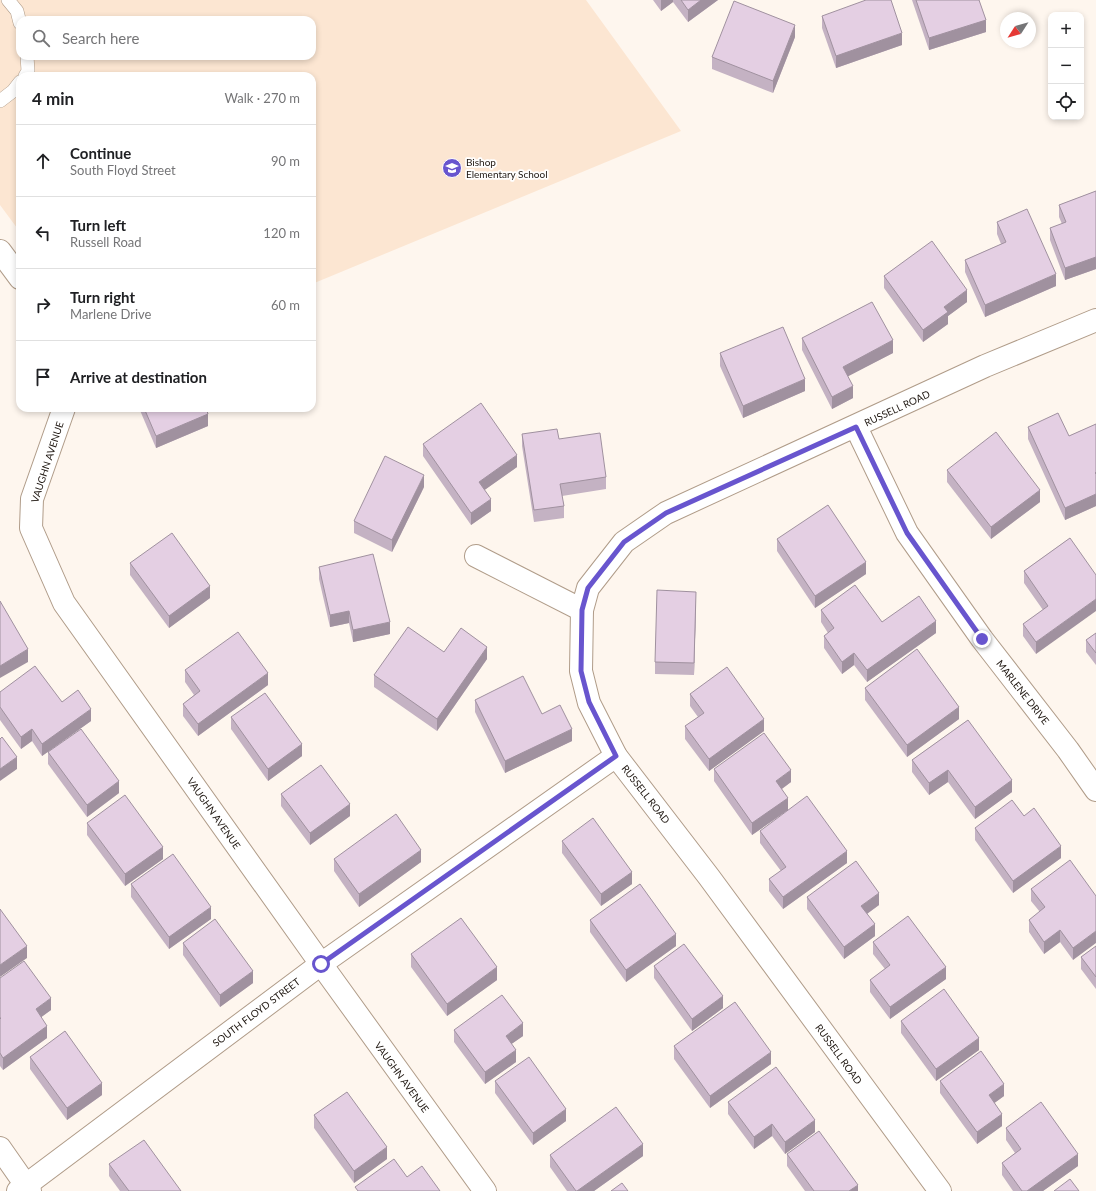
<!DOCTYPE html>
<html lang="en">
<head>
<meta charset="utf-8">
<style>
  :root { --surface:#fff; --page:#f6f6f6; --text:#202124; --muted:#757577; --line:#e0e0e0 }
  body { margin:0; font-family:Lato,sans-serif; background:var(--page); color:var(--text) }
  .controls { position:absolute; right:12px; top:12px; display:grid; overflow:hidden; border-radius:8px; box-shadow:0 2px 6px #0003 }
  .controls button { width:36px; height:36px; display:grid; place-items:center; padding:0; border:0; border-bottom:1px solid var(--line); background:var(--surface); color:var(--text); font:20px sans-serif }
  .compass { position:absolute; left:1000px; top:12px; width:36px; height:36px; border-radius:50%; background:var(--surface); box-shadow:0 2px 6px #0003; rotate:234deg }
  .stop { position:absolute; width:12px; height:12px; margin:-9px; border:3px solid #6855ce; border-radius:50%; background:#fff }
  .stop.end { background:#6855ce; border-color:#fff; box-shadow:0 1px 4px #0008 }
  .list { margin:0; padding:0; list-style:none }
  h2 { display:flex; justify-content:space-between; align-items:center; height:52px; margin:0; padding:0 16px; font-size:17px }
  h2 small { font-size:13px; font-weight:400; color:var(--muted) }
  .list li { display:grid; grid-template-columns:26px 1fr auto; gap:12px; align-items:center; box-sizing:border-box; height:72px; padding:0 16px; border-top:1px solid var(--line) }
  .list b { display:block; font-size:15px; white-space:nowrap }
  .list p { margin:0; font-size:13px; white-space:nowrap; color:var(--muted) }
  .list em { font-size:13px; font-style:normal; color:var(--muted) }
  .icon { flex:none; width:22px; height:22px; fill:none; stroke:currentColor; stroke-width:2; stroke-linecap:round; stroke-linejoin:round }
  .map { position:relative; flex:none; width:1096px; height:1191px; overflow:hidden }
  .search { position:absolute; background:var(--surface); box-shadow:0 2px 6px #0003; left:16px; top:16px; width:300px; height:44px; display:flex; align-items:center; gap:10px; box-sizing:border-box; padding:0 14px; border-radius:12px; color:var(--muted); font-size:15px }
  .panel { position:absolute; background:var(--surface); box-shadow:0 2px 6px #0003; left:16px; top:72px; width:300px; height:340px; border-radius:12px }
  .map>svg:first-child { display:block }
</style>
</head>
<body>
<div class="map">
<svg width="1096" height="1191" viewBox="0 0 1096 1191">
  <rect width="100%" height="100%" fill="#fef6ee"/>
  <path fill="#fce6d2" fill-rule="evenodd" d="M0,0H586L681,131L312,284V76H20V232L0,205ZM20,20H312V56H20Z"/>
  <g fill="none" stroke-linecap="round" stroke-linejoin="round">
    <defs>
      <g id="lane">
        <polyline points="8,0 17,11 20,23"/>
        <polyline points="25,76 28,71 27,56"/>
        <polyline points="0,101 13,91 20,82"/>
      </g>
      <g id="street">
        <polyline points="0,251 20,278"/>
        <polyline points="64,408 32,499 31,528 64,603 321,964 485,1191"/>
        <polyline points="856,427 907,533 982,639 1068,750 1096,790"/>
        <polyline points="476,556 582,610"/>
        <polyline points="0,1148 30,1191"/>
        <polyline points="18,1191 321,964 616,756"/>
        <polyline points="940,1191 709,877 616,756 589,703 581,671 582,610 588,588 624,542 666,513 985,366 1096,320"/>
      </g>
    </defs>
    <use href="#lane" stroke="#b09c89" stroke-width="14"/>
    <use href="#street" stroke="#b09c89" stroke-width="24"/>
    <use href="#lane" stroke="#fff" stroke-width="13"/>
    <use href="#street" stroke="#fff" stroke-width="22"/>
  </g>
  <g fill="#c4b2c3">
    <polygon points="653,0 718,0 688,22 673,2 661,11"/>
    <polygon points="912,0 979,0 986,32 929,50"/>
    <polygon points="822,16 902,45 836,68 822,28"/>
    <polygon points="795,37 773,93 712,69 712,57"/>
    <polygon points="1096,191 1096,269 1065,280 1050,240 1050,228 1062,224 1059,217 1059,205"/>
    <polygon points="997,222 1056,286 985,317 965,272 965,260 1001,244 997,234"/>
    <polygon points="884,276 967,302 948,316 948,324 923,342 884,288"/>
    <polygon points="802,338 893,353 847,376 853,398 832,409 802,350"/>
    <polygon points="720,353 805,391 743,418 720,366"/>
    <polygon points="139,408 206,408 208,426 156,448"/>
    <polygon points="1096,424 1096,506 1065,520 1028,439 1028,427 1069,436"/>
    <polygon points="522,434 559,439 606,477 606,489 562,496 564,506 564,518 534,522 522,446"/>
    <polygon points="423,444 517,467 484,490 491,511 471,525 423,456"/>
    <polygon points="947,470 1040,502 991,539 947,482"/>
    <polygon points="424,487 392,552 354,533 354,521"/>
    <polygon points="1070,538 1036,654 1023,636 1023,624 1043,610 1024,583 1024,571"/>
    <polygon points="777,539 866,574 815,608 777,551"/>
    <polygon points="130,563 210,598 169,628 130,575"/>
    <polygon points="319,567 390,634 353,642 349,623 330,627 319,579"/>
    <polygon points="696,605 694,675 655,674 655,662"/>
    <polygon points="821,610 882,622 936,633 867,682 854,665 842,674 824,648 824,636 828,633 821,622"/>
    <polygon points="1096,633 1096,665 1086,652 1086,640"/>
    <polygon points="444,652 487,659 437,731 374,687 374,675"/>
    <polygon points="185,670 268,685 198,736 183,716 183,704 194,695 185,682"/>
    <polygon points="865,688 959,719 907,757 865,700"/>
    <polygon points="0,692 62,702 91,721 42,756 32,741 21,749 0,720"/>
    <polygon points="690,694 764,731 709,771 685,739 685,726 698,717 690,706"/>
    <polygon points="475,700 542,714 572,741 505,773 475,712"/>
    <polygon points="231,717 302,756 268,781 231,729"/>
    <polygon points="968,720 1012,792 975,819 948,782 929,795 912,772 912,760"/>
    <polygon points="48,752 119,793 87,817 48,764"/>
    <polygon points="714,769 791,782 782,789 788,810 752,835 714,781"/>
    <polygon points="281,794 350,816 310,845 281,806"/>
    <polygon points="1024,816 1061,858 1013,893 975,840 975,828"/>
    <polygon points="87,823 163,859 125,886 87,835"/>
    <polygon points="760,831 847,863 783,909 769,891 769,879 781,871 760,843"/>
    <polygon points="562,841 632,884 601,906 562,853"/>
    <polygon points="334,859 421,862 359,907 334,871"/>
    <polygon points="131,884 211,919 169,949 131,897"/>
    <polygon points="1031,889 1096,896 1073,960 1060,942 1044,954 1029,932 1029,920 1040,912 1031,901"/>
    <polygon points="807,897 879,905 867,914 875,936 844,959 807,909"/>
    <polygon points="590,920 676,946 626,982 590,932"/>
    <polygon points="873,942 946,979 890,1019 870,992 870,980 885,969 873,954"/>
    <polygon points="183,943 253,983 220,1007 183,955"/>
    <polygon points="1096,946 1096,989 1081,969 1081,957"/>
    <polygon points="411,954 497,980 447,1016 411,967"/>
    <polygon points="654,966 723,1008 692,1031 654,978"/>
    <polygon points="0,978 51,1010 41,1017 47,1038 3,1070 0,1066"/>
    <polygon points="901,1021 979,1050 936,1081 901,1033"/>
    <polygon points="454,1030 523,1036 511,1044 516,1062 485,1084 454,1042"/>
    <polygon points="674,1046 771,1064 710,1108 674,1059"/>
    <polygon points="30,1057 102,1095 67,1120 30,1069"/>
    <polygon points="495,1081 566,1121 533,1145 495,1093"/>
    <polygon points="940,1081 1004,1096 994,1103 1002,1126 977,1144 940,1093"/>
    <polygon points="728,1102 815,1132 785,1154 772,1136 754,1149 728,1114"/>
    <polygon points="314,1115 387,1159 354,1183 314,1128"/>
    <polygon points="1006,1128 1078,1166 1043,1191 1013,1191 1002,1175 1002,1163 1015,1153 1006,1140"/>
    <polygon points="787,1154 858,1191 805,1191 787,1166"/>
    <polygon points="550,1155 643,1156 594,1191 567,1191 550,1167"/>
    <polygon points="109,1164 181,1191 120,1191 109,1176"/>
  </g>
  <g fill="#a0919f">
    <polygon points="661,0 673,0 673,2 661,11"/>
    <polygon points="701,0 718,0 688,22 688,10"/>
    <polygon points="986,20 986,32 929,50 929,38"/>
    <polygon points="795,25 795,37 773,93 773,81"/>
    <polygon points="902,33 902,45 836,68 836,56"/>
    <polygon points="1096,257 1096,269 1065,280 1065,268"/>
    <polygon points="1056,274 1056,286 985,317 985,305"/>
    <polygon points="967,290 967,302 948,316 948,324 923,342 923,330 944,307"/>
    <polygon points="893,340 893,353 843,379 843,367"/>
    <polygon points="805,379 805,391 743,418 743,406"/>
    <polygon points="853,386 853,398 832,409 832,397"/>
    <polygon points="208,414 208,426 156,448 156,436"/>
    <polygon points="517,455 517,467 479,494 479,482"/>
    <polygon points="424,475 424,487 392,552 392,540"/>
    <polygon points="1040,490 1040,502 991,539 991,527"/>
    <polygon points="1096,494 1096,506 1065,520 1065,508"/>
    <polygon points="491,499 491,511 471,525 471,513"/>
    <polygon points="866,562 866,574 815,608 815,596"/>
    <polygon points="210,586 210,598 169,628 169,616"/>
    <polygon points="696,592 696,605 694,675 694,663"/>
    <polygon points="1096,599 1096,611 1036,654 1036,642"/>
    <polygon points="349,611 349,623 330,627 330,615"/>
    <polygon points="936,621 936,633 867,682 867,670"/>
    <polygon points="390,622 390,634 353,642 353,630"/>
    <polygon points="487,647 487,659 437,731 437,719"/>
    <polygon points="28,649 28,662 0,678 0,666"/>
    <polygon points="854,653 854,665 842,674 842,662"/>
    <polygon points="268,673 268,685 198,736 198,724"/>
    <polygon points="959,707 959,719 907,757 907,745"/>
    <polygon points="91,709 91,721 42,756 42,744"/>
    <polygon points="764,719 764,731 709,771 709,759"/>
    <polygon points="32,729 32,741 21,749 21,737"/>
    <polygon points="572,729 572,741 505,773 505,761"/>
    <polygon points="302,744 302,756 268,781 268,769"/>
    <polygon points="17,757 17,769 0,781 0,769"/>
    <polygon points="791,770 791,782 776,793 776,781"/>
    <polygon points="948,770 948,782 929,795 929,783"/>
    <polygon points="1012,780 1012,792 975,819 975,807"/>
    <polygon points="119,781 119,793 87,817 87,805"/>
    <polygon points="788,798 788,810 752,835 752,823"/>
    <polygon points="350,804 350,816 310,845 310,833"/>
    <polygon points="1061,846 1061,858 1013,893 1013,881"/>
    <polygon points="163,847 163,859 125,886 125,874"/>
    <polygon points="421,850 421,862 359,907 359,894"/>
    <polygon points="847,851 847,863 783,909 783,897"/>
    <polygon points="632,872 632,884 601,906 601,894"/>
    <polygon points="879,893 879,905 861,918 861,906"/>
    <polygon points="211,907 211,919 169,949 169,937"/>
    <polygon points="875,924 875,936 844,959 844,947"/>
    <polygon points="1060,930 1060,942 1044,954 1044,942"/>
    <polygon points="1096,931 1096,943 1073,960 1073,948"/>
    <polygon points="676,934 676,946 626,982 626,970"/>
    <polygon points="27,946 27,958 0,977 0,965"/>
    <polygon points="497,967 497,980 447,1016 447,1004"/>
    <polygon points="946,967 946,979 890,1019 890,1007"/>
    <polygon points="253,971 253,983 220,1007 220,995"/>
    <polygon points="723,996 723,1008 692,1031 692,1019"/>
    <polygon points="51,998 51,1010 36,1021 36,1009"/>
    <polygon points="523,1023 523,1036 506,1048 506,1036"/>
    <polygon points="47,1026 47,1038 3,1070 3,1058"/>
    <polygon points="979,1038 979,1050 936,1081 936,1069"/>
    <polygon points="516,1050 516,1062 485,1084 485,1072"/>
    <polygon points="771,1052 771,1064 710,1108 710,1096"/>
    <polygon points="102,1083 102,1095 67,1120 67,1108"/>
    <polygon points="1004,1084 1004,1096 989,1107 989,1095"/>
    <polygon points="566,1109 566,1121 533,1145 533,1133"/>
    <polygon points="1002,1114 1002,1126 977,1144 977,1132"/>
    <polygon points="815,1120 815,1132 785,1154 785,1142"/>
    <polygon points="772,1124 772,1136 754,1149 754,1137"/>
    <polygon points="643,1144 643,1156 594,1191 577,1191"/>
    <polygon points="387,1147 387,1159 354,1183 354,1171"/>
    <polygon points="1078,1154 1078,1166 1043,1191 1027,1191"/>
    <polygon points="858,1185 858,1191 849,1191"/>
  </g>
  <g fill="#e4cfe3" stroke="#a0919f">
    <polygon points="681,0 701,0 688,10"/>
    <polygon points="866,0 891,0 902,33 836,56 822,16"/>
    <polygon points="916,0 979,0 986,20 929,38"/>
    <polygon points="734,1 795,25 773,81 712,57"/>
    <polygon points="1096,191 1096,257 1065,268 1050,228 1066,222 1059,205"/>
    <polygon points="1027,209 1056,274 985,305 965,260 1006,242 997,222"/>
    <polygon points="932,241 967,290 944,307 948,312 923,330 884,276"/>
    <polygon points="872,302 893,340 843,367 853,386 832,397 802,338"/>
    <polygon points="783,327 805,379 743,406 720,353"/>
    <polygon points="481,403 517,455 479,482 491,499 471,513 423,444"/>
    <polygon points="144,408 206,408 208,414 156,436"/>
    <polygon points="1058,413 1069,436 1096,424 1096,472 1095,473 1096,474 1096,494 1065,508 1028,427"/>
    <polygon points="557,429 559,439 600,433 606,477 560,484 564,506 534,510 522,434"/>
    <polygon points="996,432 1040,490 991,527 947,470"/>
    <polygon points="385,456 424,475 392,540 354,521"/>
    <polygon points="828,505 866,562 815,596 777,539"/>
    <polygon points="172,533 210,586 169,616 130,563"/>
    <polygon points="1070,538 1096,575 1096,599 1036,642 1023,624 1048,606 1024,571"/>
    <polygon points="373,554 390,622 353,630 349,611 330,615 319,567"/>
    <polygon points="855,585 882,622 919,596 936,621 867,670 854,653 842,662 824,636 834,628 821,610"/>
    <polygon points="657,590 696,592 694,663 655,662"/>
    <polygon points="0,601 28,649 0,666"/>
    <polygon points="408,627 444,652 461,628 487,647 437,719 374,675"/>
    <polygon points="238,632 268,673 198,724 183,704 200,691 185,670"/>
    <polygon points="1096,633 1096,653 1086,640"/>
    <polygon points="917,649 959,707 907,745 865,688"/>
    <polygon points="35,666 62,702 78,690 91,709 42,744 32,729 21,737 0,707 0,692"/>
    <polygon points="727,667 764,719 709,759 685,726 704,713 690,694"/>
    <polygon points="523,676 542,714 560,705 572,729 505,761 475,700"/>
    <polygon points="265,693 302,744 268,769 231,717"/>
    <polygon points="968,720 1012,780 975,807 948,770 929,783 912,760"/>
    <polygon points="81,729 119,781 87,805 48,752"/>
    <polygon points="764,733 791,770 776,781 788,798 752,823 714,769"/>
    <polygon points="2,737 17,757 0,769 0,739"/>
    <polygon points="321,765 350,804 310,833 281,794"/>
    <polygon points="125,795 163,847 125,874 87,823"/>
    <polygon points="807,796 847,851 783,897 769,879 786,867 760,831"/>
    <polygon points="1012,800 1024,816 1034,808 1061,846 1013,881 975,828"/>
    <polygon points="396,814 421,850 359,894 334,859"/>
    <polygon points="593,818 632,872 601,894 562,841"/>
    <polygon points="173,854 211,907 169,937 131,884"/>
    <polygon points="1070,860 1096,896 1096,931 1073,948 1060,930 1044,942 1029,920 1045,907 1031,889"/>
    <polygon points="856,861 879,893 861,906 875,924 844,947 807,897"/>
    <polygon points="640,884 676,934 626,970 590,920"/>
    <polygon points="0,909 27,946 0,965"/>
    <polygon points="908,916 946,967 890,1007 870,980 890,965 873,942"/>
    <polygon points="461,918 497,967 447,1004 411,954"/>
    <polygon points="215,919 253,971 220,995 183,943"/>
    <polygon points="684,944 723,996 692,1019 654,966"/>
    <polygon points="1096,946 1096,977 1081,957"/>
    <polygon points="24,961 51,998 36,1009 47,1026 3,1058 0,1053 0,1019 1,1018 0,1018 0,978"/>
    <polygon points="944,989 979,1038 936,1069 901,1021"/>
    <polygon points="502,995 523,1023 506,1036 516,1050 485,1072 454,1030"/>
    <polygon points="735,1002 771,1052 710,1096 674,1046"/>
    <polygon points="65,1031 102,1083 67,1108 30,1057"/>
    <polygon points="981,1051 1004,1084 989,1095 1002,1114 977,1132 940,1081"/>
    <polygon points="529,1057 566,1109 533,1133 495,1081"/>
    <polygon points="776,1067 815,1120 785,1142 772,1124 754,1137 728,1102"/>
    <polygon points="347,1092 387,1147 354,1171 314,1115"/>
    <polygon points="1041,1102 1078,1154 1027,1191 1022,1191 1002,1163 1021,1149 1006,1128"/>
    <polygon points="616,1107 643,1144 577,1191 576,1191 550,1155"/>
    <polygon points="819,1131 858,1185 849,1191 814,1191 787,1154"/>
    <polygon points="144,1140 181,1191 129,1191 109,1164"/>
    <polygon points="394,1159 407,1177 422,1166 440,1191 358,1191 355,1187"/>
    <polygon points="1070,1179 1079,1191 1054,1191"/>
    <polygon points="622,1183 628,1191 611,1191"/>
  </g>
  <g fill="none" stroke-linecap="round" stroke-linejoin="round">
    <polyline stroke="#6855ce" stroke-width="5" points="321,964 616,756 589,702 581,671 582,610 588,588 624,542 666,513 856,427 907,533 982,639"/>
  </g>
  <defs>
    <symbol id="school-disc" viewBox="-11 -11 22 22"><circle r="9.5" fill="#6855ce" stroke="#fff"/><path d="M0-5L7-2L0 1L-7-2ZM-4 1L0 2.5L4 1V4Q0 6-4 4Z" fill="#fff"/></symbol>
  </defs>
  <g fill-rule="evenodd">
    <use href="#school-disc" x="441" y="157" width="22" height="22"/>
  </g>
  <g text-anchor="middle" dominant-baseline="central" stroke-width="3.5" stroke-linejoin="round" paint-order="stroke">
    <g font-size="10" fill="#1f1711" stroke="#fff" text-anchor="start">
      <text x="466" y="162">Bishop<tspan x="466" dy="12">Elementary School</tspan></text>
    </g>
    <g font-size="10" fill="#1f1711" stroke="#fff">
      <text transform="translate(897 408) rotate(-25)">RUSSELL ROAD</text>
      <text transform="translate(47 462) rotate(-72)">VAUGHN AVENUE</text>
      <text transform="translate(1023 692) rotate(52)">MARLENE DRIVE</text>
      <text transform="translate(646 794) rotate(52)">RUSSELL ROAD</text>
      <text transform="translate(214 813) rotate(55)">VAUGHN AVENUE</text>
      <text transform="translate(256 1012) rotate(-37)">SOUTH FLOYD STREET</text>
      <text transform="translate(839 1054) rotate(54)">RUSSELL ROAD</text>
      <text transform="translate(402 1077) rotate(54)">VAUGHN AVENUE</text>
    </g>
  </g>
</svg>
<div class="controls">
<button>+</button>
<button>−</button>
<button><svg class="icon" aria-label="locate" viewBox="0 0 24 24"><circle cx="12" cy="12" r="6"/><path d="M12 2v4M12 18v4M2 12h4M18 12h4"/></svg></button>
</div>
<svg class="compass" viewBox="-18 -18 36 36"><path d="M0-13l5 13h-10z" fill="#e53935"/><path d="M0 13l5-13h-10z" fill="#757577"/></svg>
<div class="stop" style="left:321px;top:964px"></div>
<div class="stop end" style="left:982px;top:639px"></div>
<div class="search"><svg class="icon" aria-label="search" viewBox="0 0 24 24"><circle cx="10" cy="10" r="6"/><path d="M15 15l6 6"/></svg>Search here</div>
<section class="panel">
<h2>4 min<small>Walk · 270 m</small></h2>
<ul class="list">
<li><svg class="icon" aria-label="ahead" viewBox="0 0 24 24"><path d="M12 20V5M6 11l6-6 6 6"/></svg><div><b>Continue</b><p>South Floyd Street</p></div><em>90 m</em></li>
<li><svg class="icon" aria-label="left" viewBox="0 0 24 24"><path d="M17 20v-9H6M10 6l-5 5 5 5"/></svg><div><b>Turn left</b><p>Russell Road</p></div><em>120 m</em></li>
<li><svg class="icon" aria-label="right" viewBox="0 0 24 24"><path d="M7 20v-9h11M14 6l5 5-5 5"/></svg><div><b>Turn right</b><p>Marlene Drive</p></div><em>60 m</em></li>
<li><svg class="icon" aria-label="arrive" viewBox="0 0 24 24"><path d="M6 21V4h12l-3 4 3 4H6"/></svg><div><b>Arrive at destination</b></div></li>
</ul>
</section>
</div>
</body>
</html>
